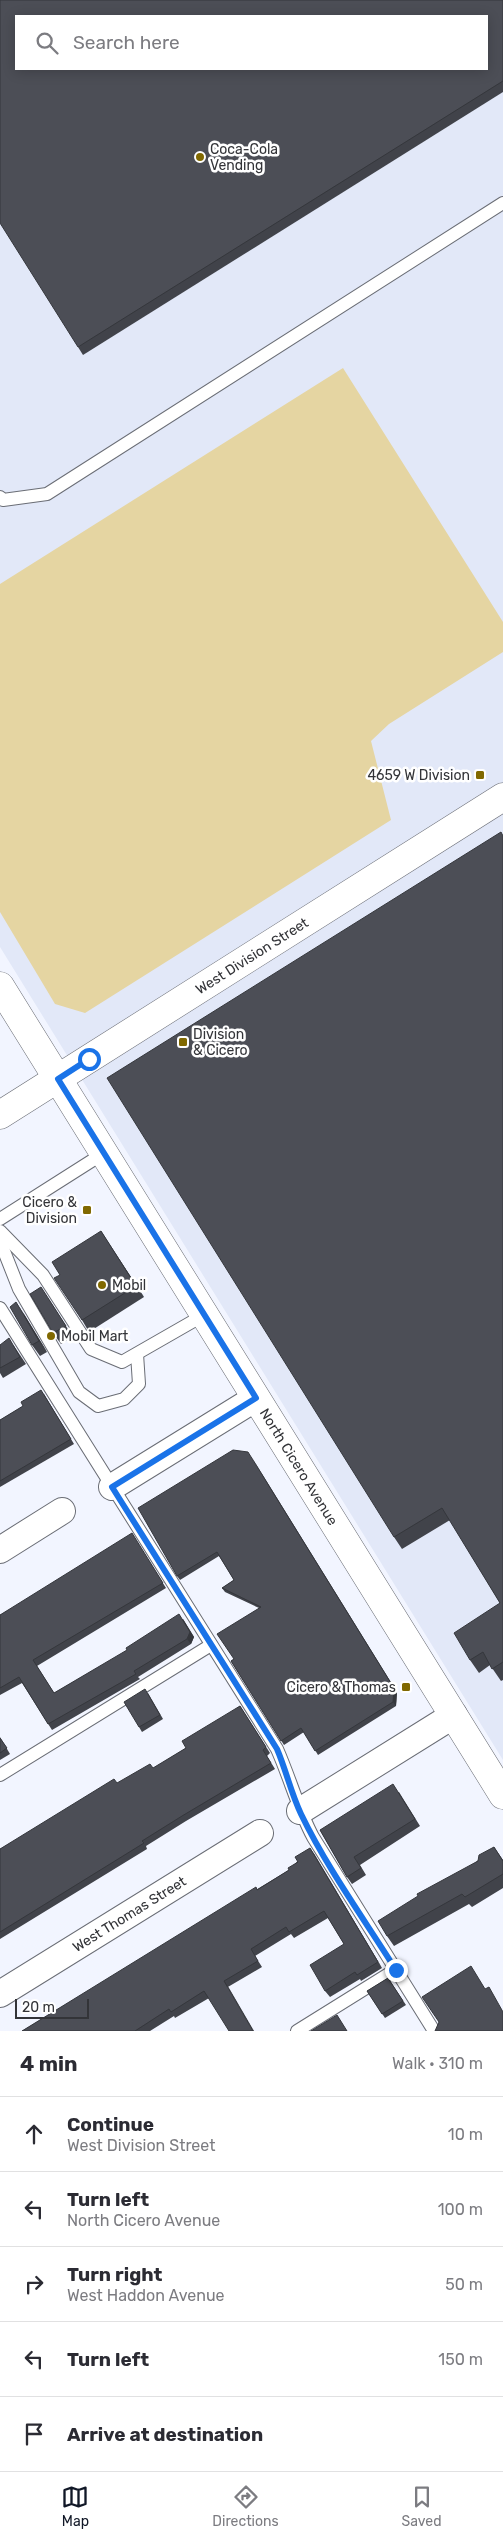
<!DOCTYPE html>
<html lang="en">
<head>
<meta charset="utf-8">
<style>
  :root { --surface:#fff; --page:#f7f7f7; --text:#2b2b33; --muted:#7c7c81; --line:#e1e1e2; --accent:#111827 }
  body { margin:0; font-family:Rubik,sans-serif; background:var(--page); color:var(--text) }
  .scale { position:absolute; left:15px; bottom:12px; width:74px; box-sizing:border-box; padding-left:5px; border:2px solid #333438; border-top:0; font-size:14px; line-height:18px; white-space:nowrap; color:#333438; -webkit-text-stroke:4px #fff; paint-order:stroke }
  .stop { position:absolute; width:15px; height:15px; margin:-11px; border:4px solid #1a73e8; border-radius:50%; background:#fff }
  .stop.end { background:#1a73e8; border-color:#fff; box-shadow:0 1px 5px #0008 }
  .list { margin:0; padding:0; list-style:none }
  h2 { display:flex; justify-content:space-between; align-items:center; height:65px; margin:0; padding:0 20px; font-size:21px }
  h2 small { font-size:16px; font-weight:400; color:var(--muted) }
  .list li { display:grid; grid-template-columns:32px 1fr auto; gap:15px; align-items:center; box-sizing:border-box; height:75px; padding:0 20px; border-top:1px solid var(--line) }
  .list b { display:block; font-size:19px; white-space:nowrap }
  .list p { margin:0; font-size:16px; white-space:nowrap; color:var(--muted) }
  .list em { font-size:16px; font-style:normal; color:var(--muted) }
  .icon { flex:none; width:28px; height:28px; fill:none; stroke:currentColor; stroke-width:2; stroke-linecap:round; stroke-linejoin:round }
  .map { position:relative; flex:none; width:503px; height:2031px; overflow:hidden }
  .search { position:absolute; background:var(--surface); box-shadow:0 2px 12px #0003; left:15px; right:15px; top:15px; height:55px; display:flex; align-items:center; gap:12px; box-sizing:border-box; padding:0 18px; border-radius:0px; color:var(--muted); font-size:19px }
  .sheet { height:440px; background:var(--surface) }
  nav { display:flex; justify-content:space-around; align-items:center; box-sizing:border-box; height:70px; border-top:1px solid var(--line); background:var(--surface); font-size:14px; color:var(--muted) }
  nav a { display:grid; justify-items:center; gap:2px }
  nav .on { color:var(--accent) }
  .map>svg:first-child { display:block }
</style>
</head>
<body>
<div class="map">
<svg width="503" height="2031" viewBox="0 0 503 2031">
  <rect width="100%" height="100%" fill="#f2f5ff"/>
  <path fill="#e2e8f8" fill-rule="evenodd" d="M0,0H503V1760L0,947ZM16,16H487V69H16Z"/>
  <polygon fill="#e5d5a2" points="343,368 503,622 503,652 389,724 371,741 391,820 85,1013 55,1004 0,912 0,584"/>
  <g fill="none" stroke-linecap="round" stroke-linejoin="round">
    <defs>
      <g id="service">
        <polyline points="0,497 3,500 47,494 503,203"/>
        <polyline points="0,1219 104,1153"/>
        <polyline points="0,1231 43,1275 91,1349 122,1362 204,1315"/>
        <polyline points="0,1241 19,1289 79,1392 98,1406 124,1399 139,1384 137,1354"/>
        <path d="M0,1308L277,1749C290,1778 298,1809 313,1837L434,2031"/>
        <polyline points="0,1775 211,1645"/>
        <polyline points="297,2031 395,1970"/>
      </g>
      <g id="minor">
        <polyline points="112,1487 256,1398"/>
        <polyline points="0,1550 62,1511"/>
        <polyline points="300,1811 454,1715"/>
        <path id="s1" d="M0,1994L260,1833"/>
      </g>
      <g id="secondary">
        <path id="s2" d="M0,1115L503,797"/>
      </g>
      <g id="primary">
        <path id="s3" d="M0,986L503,1795"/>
      </g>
    </defs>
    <use href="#service" stroke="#6a6d75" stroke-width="14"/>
    <use href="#minor" stroke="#6a6d75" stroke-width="28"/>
    <use href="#secondary" stroke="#6a6d75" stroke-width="29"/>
    <use href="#primary" stroke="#6a6d75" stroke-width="29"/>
    <use href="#service" stroke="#fff" stroke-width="12"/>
    <use href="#minor" stroke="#fff" stroke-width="26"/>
    <use href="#secondary" stroke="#fff" stroke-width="28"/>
    <use href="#primary" stroke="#fff" stroke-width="28"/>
  </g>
  <g fill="#41434a">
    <polygon points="503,0 503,92 83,355 78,347"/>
    <polygon points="503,835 503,1680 501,1681 490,1665 479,1673 470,1660 500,1603 450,1520 402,1549 394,1537"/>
    <polygon points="101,1231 144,1297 89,1332 82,1320 60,1275"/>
    <polygon points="48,1298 73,1337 61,1344 53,1333"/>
    <polygon points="24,1314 47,1352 40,1356 32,1345"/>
    <polygon points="0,1345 14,1346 26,1364 3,1378 0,1373"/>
    <polygon points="44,1394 74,1444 0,1487 0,1420"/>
    <polygon points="233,1450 397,1692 396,1706 318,1755 304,1732 284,1745 231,1661 234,1659 259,1608 225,1592 222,1588 234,1580 219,1556 180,1580 177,1576"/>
    <polygon points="135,1539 166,1588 37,1666 54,1693 183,1619 194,1637 191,1644 138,1677 140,1679 52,1730 22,1683 0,1695 0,1615"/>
    <polygon points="148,1693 163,1719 142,1732 139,1727"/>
    <polygon points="240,1706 270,1753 267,1756 275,1769 186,1821 146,1846 147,1849 0,1939 0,1849 118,1783 154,1768 186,1748"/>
    <polygon points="0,1737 10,1754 0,1760"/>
    <polygon points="399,1792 420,1826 360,1865 366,1875 352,1884 347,1877 320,1830"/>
    <polygon points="494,1847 503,1860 503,1888 472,1907 469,1904 394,1946 387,1936"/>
    <polygon points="310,1848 382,1968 361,1981 360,1979 330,1997 325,1991 344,1944 328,1918 294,1938 291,1934 255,1956 262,1967 175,2018 174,2016 150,2031 22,2031 289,1870"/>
    <polygon points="388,1978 406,2005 385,2018 367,1991"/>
  </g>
  <g fill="#35373c">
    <polygon points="101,1231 108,1242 144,1297 136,1286"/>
    <polygon points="16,1302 24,1314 47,1352 39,1341"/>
    <polygon points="251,1456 397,1692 396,1706 393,1702"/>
    <polygon points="183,1619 194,1637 191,1644 187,1639"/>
    <polygon points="310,1848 315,1855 382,1968 378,1962"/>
    <polygon points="224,1981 229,1988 254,2031 253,2031"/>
  </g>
  <g fill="#4c4e56" stroke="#35373c" fill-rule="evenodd">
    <path d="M0,0H503V81L78,347L0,223ZM16,16H487V69H16Z"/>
    <polygon points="501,832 503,836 503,1662 492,1669 483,1652 470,1660 454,1633 500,1603 442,1508 394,1537 107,1078"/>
    <polygon points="101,1231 136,1286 82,1320 54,1278 60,1275 52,1262"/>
    <polygon points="41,1287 66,1326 53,1333 30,1294"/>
    <polygon points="16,1302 39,1341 32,1345 10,1307"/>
    <polygon points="9,1338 20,1357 0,1368 0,1345"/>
    <polygon points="41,1390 71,1439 0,1481 0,1420 23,1406 21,1402"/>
    <polygon points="233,1450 248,1452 394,1688 393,1702 315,1751 301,1728 281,1741 231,1661 234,1659 217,1634 261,1607 222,1588 234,1580 217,1552 177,1576 138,1508"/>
    <polygon points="132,1533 163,1583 33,1660 54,1693 127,1650 126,1648 179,1614 190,1632 187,1639 134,1671 136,1674 48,1724 19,1677 0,1688 0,1615"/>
    <polygon points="145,1689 160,1715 139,1727 124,1702"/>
    <polygon points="240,1706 266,1747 263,1750 271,1763 182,1816 142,1841 144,1843 0,1932 0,1849 114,1779 117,1783 150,1764 153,1768 186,1748 182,1741"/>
    <polygon points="0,1738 7,1748 0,1753"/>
    <polygon points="393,1784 415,1819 354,1857 361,1868 347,1877 320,1830"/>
    <polygon points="494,1847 503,1861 503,1874 465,1897 462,1894 387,1936 378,1921 418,1896 417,1894 478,1861 479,1855"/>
    <polygon points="310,1848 378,1962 357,1975 355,1972 325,1991 310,1965 344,1944 324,1911 289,1932 286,1927 251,1949 258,1961 224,1981 253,2031 229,2031 204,1991 171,2012 169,2009 135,2031 22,2031 256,1887 257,1890 289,1870 288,1868 298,1862 295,1857"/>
    <polygon points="471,1966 485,1989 489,1987 503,2012 503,2031 435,2031 439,2022 422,1997"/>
    <polygon points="388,1978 403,2001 382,2014 367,1991"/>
    <polygon points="337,2015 347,2031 311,2031"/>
  </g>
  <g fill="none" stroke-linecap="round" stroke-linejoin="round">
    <path stroke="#1a73e8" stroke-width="6" d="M89,1059L58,1079L256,1398L112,1487L277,1749C286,1770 291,1793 301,1814C327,1868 364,1919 396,1970"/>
  </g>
  <g fill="#816901" stroke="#fff" stroke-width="2">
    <circle cx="200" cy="157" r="5"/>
    <rect x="475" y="770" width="10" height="10" rx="2.5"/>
    <rect x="178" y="1037" width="10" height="10" rx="2.5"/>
    <rect x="82" y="1205" width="10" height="10" rx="2.5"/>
    <circle cx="102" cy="1285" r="5"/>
    <circle cx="51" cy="1336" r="5"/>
    <rect x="401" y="1682" width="10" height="10" rx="2.5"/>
  </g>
  <g text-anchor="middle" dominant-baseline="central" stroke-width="5" stroke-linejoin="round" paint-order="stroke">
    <g font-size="14" fill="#333438" stroke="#fff" text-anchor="start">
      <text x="210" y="149">Coca-Cola<tspan x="210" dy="16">Vending</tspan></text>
      <text x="470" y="775" text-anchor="end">4659 W Division</text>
      <text x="193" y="1034">Division<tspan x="193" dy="16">&amp; Cicero</tspan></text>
      <text x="77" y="1202" text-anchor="end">Cicero &amp;<tspan x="77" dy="16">Division</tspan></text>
      <text x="112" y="1285">Mobil</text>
      <text x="61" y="1336">Mobil Mart</text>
      <text x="396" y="1687" text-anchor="end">Cicero &amp; Thomas</text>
    </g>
    <g font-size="14" fill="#333438" stroke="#fff">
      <text stroke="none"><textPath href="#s2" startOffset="298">West Division Street</textPath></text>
      <text stroke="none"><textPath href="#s3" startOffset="566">North Cicero Avenue</textPath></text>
      <text stroke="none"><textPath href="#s1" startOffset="152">West Thomas Street</textPath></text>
    </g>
  </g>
</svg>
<div class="scale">20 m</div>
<div class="stop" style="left:89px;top:1059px"></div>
<div class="stop end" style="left:396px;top:1970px"></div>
<div class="search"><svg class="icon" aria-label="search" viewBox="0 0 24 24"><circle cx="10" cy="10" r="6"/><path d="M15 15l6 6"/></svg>Search here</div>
</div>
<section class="sheet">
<h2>4 min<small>Walk · 310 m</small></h2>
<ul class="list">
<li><svg class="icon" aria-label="ahead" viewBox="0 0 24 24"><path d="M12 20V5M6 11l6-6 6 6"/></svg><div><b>Continue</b><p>West Division Street</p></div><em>10 m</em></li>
<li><svg class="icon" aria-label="left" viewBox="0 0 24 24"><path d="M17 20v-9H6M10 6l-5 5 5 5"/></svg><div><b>Turn left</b><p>North Cicero Avenue</p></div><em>100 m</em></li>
<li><svg class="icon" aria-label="right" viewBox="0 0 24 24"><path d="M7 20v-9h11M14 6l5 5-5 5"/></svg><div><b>Turn right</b><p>West Haddon Avenue</p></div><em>50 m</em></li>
<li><svg class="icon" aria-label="left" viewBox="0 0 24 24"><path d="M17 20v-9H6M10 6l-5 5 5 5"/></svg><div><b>Turn left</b></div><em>150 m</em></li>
<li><svg class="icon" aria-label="arrive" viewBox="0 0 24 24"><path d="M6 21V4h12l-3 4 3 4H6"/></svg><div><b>Arrive at destination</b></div></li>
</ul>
</section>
<nav>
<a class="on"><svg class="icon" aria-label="map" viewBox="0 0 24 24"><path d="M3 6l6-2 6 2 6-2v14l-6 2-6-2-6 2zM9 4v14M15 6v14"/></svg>Map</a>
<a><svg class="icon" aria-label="directions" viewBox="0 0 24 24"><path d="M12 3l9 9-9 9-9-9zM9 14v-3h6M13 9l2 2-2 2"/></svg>Directions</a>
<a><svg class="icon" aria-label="saved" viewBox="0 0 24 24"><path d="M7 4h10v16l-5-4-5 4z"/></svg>Saved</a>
</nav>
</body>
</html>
